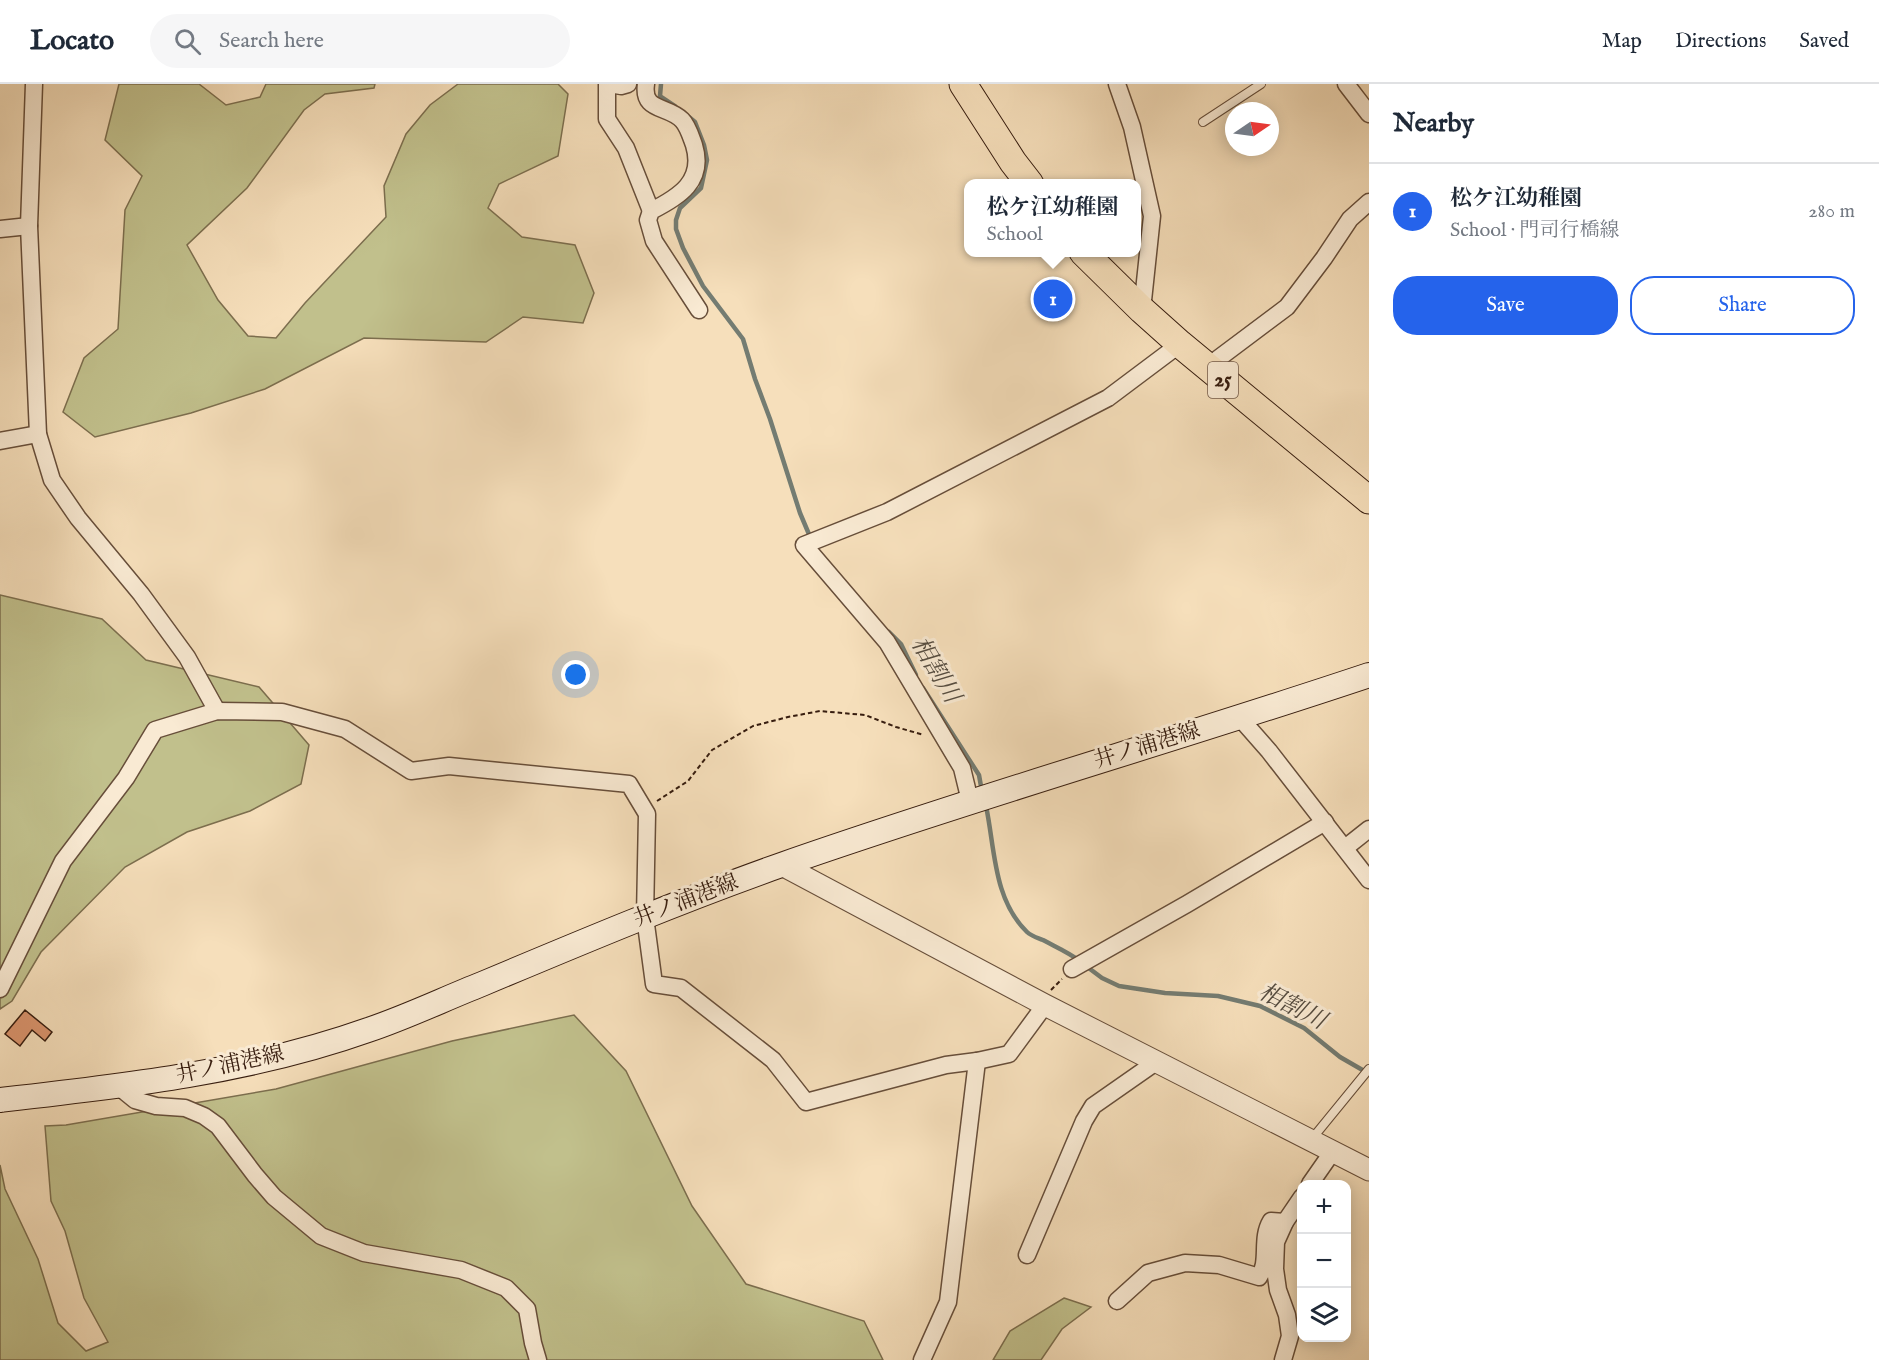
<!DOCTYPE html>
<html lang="en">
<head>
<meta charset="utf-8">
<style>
  :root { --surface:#fff; --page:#f6f6f7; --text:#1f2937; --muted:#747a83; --line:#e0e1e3; --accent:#2563eb }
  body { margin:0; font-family:"IM FELL English","Noto Serif JP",serif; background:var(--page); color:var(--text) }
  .controls { position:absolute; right:18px; bottom:18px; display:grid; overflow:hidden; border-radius:12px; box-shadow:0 3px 15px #0003 }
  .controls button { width:54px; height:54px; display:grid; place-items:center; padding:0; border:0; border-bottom:2px solid var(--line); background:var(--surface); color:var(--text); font:30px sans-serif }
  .compass { position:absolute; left:1225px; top:18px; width:54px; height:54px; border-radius:50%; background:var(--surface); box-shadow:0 3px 15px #0003; rotate:77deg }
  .you { position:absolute; left:576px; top:591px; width:21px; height:21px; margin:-15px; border:4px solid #fff; border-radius:50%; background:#1a73e8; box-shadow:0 0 0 9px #1a73e833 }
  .badge { display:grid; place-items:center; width:39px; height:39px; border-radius:50%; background:var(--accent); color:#fff; font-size:20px; font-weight:700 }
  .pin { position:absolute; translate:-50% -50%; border:3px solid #fff; box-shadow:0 2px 6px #0006 }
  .popup { position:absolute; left:964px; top:95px; width:177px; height:78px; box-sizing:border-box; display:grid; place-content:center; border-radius:12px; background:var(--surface); filter:drop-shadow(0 2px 4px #0005); font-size:20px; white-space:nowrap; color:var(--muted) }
  .popup b { font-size:22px; color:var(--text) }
  .popup::after { content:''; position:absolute; left:50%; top:100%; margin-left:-12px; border:12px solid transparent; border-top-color:var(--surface) }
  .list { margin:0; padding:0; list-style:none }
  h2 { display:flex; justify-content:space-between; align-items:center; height:78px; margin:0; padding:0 24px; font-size:26px }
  h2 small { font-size:20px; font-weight:400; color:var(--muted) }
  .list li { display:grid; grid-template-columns:39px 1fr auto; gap:18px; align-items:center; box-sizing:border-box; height:96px; padding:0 24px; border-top:2px solid var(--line) }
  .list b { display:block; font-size:22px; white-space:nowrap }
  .list p { margin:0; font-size:20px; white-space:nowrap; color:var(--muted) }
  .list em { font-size:20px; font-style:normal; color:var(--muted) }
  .actions { display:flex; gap:12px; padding:18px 24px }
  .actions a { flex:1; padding:14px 0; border:2px solid var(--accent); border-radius:24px; text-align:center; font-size:21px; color:var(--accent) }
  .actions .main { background:var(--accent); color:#fff }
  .icon { flex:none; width:33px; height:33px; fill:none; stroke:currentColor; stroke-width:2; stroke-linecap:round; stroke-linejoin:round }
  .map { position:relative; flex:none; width:1369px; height:1276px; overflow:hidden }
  header { display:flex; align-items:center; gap:36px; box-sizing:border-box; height:84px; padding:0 30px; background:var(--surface); border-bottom:2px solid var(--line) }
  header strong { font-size:28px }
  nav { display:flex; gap:33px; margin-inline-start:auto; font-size:21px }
  .search { width:420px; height:54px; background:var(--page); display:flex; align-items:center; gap:15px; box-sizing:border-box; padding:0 21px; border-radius:33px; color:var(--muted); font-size:22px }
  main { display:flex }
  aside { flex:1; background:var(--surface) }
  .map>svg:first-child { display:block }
</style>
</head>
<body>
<header>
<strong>Locato</strong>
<div class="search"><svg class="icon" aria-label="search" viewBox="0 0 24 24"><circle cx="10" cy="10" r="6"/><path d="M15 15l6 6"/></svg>Search here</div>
<nav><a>Map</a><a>Directions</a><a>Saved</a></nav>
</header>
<main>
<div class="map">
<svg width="1369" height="1276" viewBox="0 0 1369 1276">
  <rect width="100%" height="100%" fill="#f6dfbb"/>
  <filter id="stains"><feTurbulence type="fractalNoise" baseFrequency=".00333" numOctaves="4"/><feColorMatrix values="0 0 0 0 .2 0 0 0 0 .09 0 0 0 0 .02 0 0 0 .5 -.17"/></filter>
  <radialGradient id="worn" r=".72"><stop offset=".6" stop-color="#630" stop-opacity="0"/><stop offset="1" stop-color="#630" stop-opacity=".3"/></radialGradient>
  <g fill="#c1c08c" stroke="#7c6e4e" stroke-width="1.5">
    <polygon points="119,0 199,0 226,21 260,13 266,0 375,0 374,4 325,10 304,26 247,104 187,161 218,216 248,252 276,254 305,219 386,133 384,102 406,50 430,21 458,0 558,0 568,10 558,72 499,100 488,124 522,153 575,161 594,209 583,239 523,233 486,258 364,254 265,305 191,329 95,353 63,328 84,274 118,245 125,126 142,92 105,56"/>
    <polygon points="0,511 102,535 146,576 259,603 309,661 301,700 250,727 187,748 125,783 41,868 12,917 0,925"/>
    <polygon points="574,931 626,987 692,1122 746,1200 864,1237 883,1276 0,1276 0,1081 5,1105 38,1175 58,1239 86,1267 108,1258 84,1214 65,1147 51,1117 45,1042 66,1041 276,1005 452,957"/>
    <polygon points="1064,1214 1091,1223 1062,1245 1041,1276 993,1276 1010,1247"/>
  </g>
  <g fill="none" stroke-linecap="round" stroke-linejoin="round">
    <g stroke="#747c72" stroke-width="4.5">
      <polyline points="661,0 660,12 675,22"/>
      <polyline points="689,33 695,38 704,61 707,76 701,104 680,124 676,136 676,145 683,164 703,202 743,255 755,295 770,335 800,429 811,455"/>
      <polyline points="889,548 901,560 916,591"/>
      <polyline points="923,604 979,691 982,708"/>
      <path d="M986,722C995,764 993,815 1027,848C1031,852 1038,854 1043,856C1056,863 1068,868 1080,877"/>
      <polyline points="1086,882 1102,894 1119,902 1165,909 1218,912 1260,922 1304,944 1340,973 1366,988"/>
    </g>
  </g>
  <polygon fill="#da946d" stroke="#371d0f" stroke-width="1.5" points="25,926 52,948 45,957 32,946 20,962 5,950"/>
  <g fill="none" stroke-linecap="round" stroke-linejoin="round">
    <defs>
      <g id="service">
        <polyline points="1203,38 1261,0"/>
        <polyline points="1311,1056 1369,985"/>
      </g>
      <g id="minor">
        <polyline points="34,0 29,142 38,350 52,396 78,434 141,510 187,573 217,627"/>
        <polyline points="607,0 607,35 626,64 651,127"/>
        <polyline points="609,0 621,2 628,0"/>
        <path d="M646,0C642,28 667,21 682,36C688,42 691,53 694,61C705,97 679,113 651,127L648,136L654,157L699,226"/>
        <polyline points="1117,0 1132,43 1152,132 1142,226"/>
        <polyline points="1346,0 1369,30"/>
        <polyline points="0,145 29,142"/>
        <polyline points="1207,283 1287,223 1324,174 1350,135 1369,118"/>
        <polyline points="0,357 38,350"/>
        <polyline points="1240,634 1269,667 1369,796"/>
        <polyline points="970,717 962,684 887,558 804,461 887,428 1108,314 1180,260"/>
        <polyline points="1345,764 1369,745"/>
        <polyline points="1072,885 1187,820 1325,738"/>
        <polyline points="0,905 63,777 126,694 155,646 217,627 282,628 345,645 411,687 449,682 629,700 647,730 645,833 654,900 681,904 773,976 806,1018 946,981 977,977 1009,970 1045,921"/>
        <polyline points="119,1003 135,1016 156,1022 185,1024 204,1032 218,1042 255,1091 274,1113 321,1152 364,1169 461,1186 506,1204 527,1225 533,1259 538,1276"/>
        <polyline points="1310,1100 1333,1067"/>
        <polyline points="1027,1171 1084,1037 1093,1022 1156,978"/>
        <path d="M1117,1217L1148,1189L1185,1179L1219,1181L1259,1193C1270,1177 1260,1155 1271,1137L1285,1138"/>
        <polyline points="922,1276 948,1218 977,977"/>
        <polyline points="1283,1276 1290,1252 1287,1231 1278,1206 1275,1185 1276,1158 1285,1138 1302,1113"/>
      </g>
      <polyline id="tertiary" points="782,781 1045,921 1369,1086"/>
      <path id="secondary" d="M0,1016C124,1002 250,988 368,946C407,933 444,915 482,900C582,858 682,816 784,780C978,712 1175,656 1369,591"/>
      <g id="primary">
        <polyline points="963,0 1013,78 1030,100"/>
        <polyline points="1083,168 1142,226 1180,260 1369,416"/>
      </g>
    </defs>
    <use href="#service" stroke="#674e3a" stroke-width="10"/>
    <use href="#minor" stroke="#674e3a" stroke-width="19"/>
    <use href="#tertiary" stroke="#674e3a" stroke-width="23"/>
    <use href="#secondary" stroke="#371d0f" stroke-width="26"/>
    <use href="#primary" stroke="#371d0f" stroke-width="29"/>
    <g stroke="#371d0f" stroke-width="2" stroke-dasharray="4.5 3" stroke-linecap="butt">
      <polyline points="657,717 688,697 712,666 753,642 788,633 820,627 865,631 896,643 924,651"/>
      <polyline points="1051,906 1062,895"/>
    </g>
    <use href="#service" stroke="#f9ead3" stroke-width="8"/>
    <use href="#minor" stroke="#f9ead3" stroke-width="16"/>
    <use href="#tertiary" stroke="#f9ead3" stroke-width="21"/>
    <use href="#secondary" stroke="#f9ead3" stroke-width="24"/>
    <use href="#primary" stroke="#f6dfbb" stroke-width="27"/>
  </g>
  <g text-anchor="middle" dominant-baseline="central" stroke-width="6" stroke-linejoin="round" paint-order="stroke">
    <rect fill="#f9ead3" stroke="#715a4a" stroke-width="1.5" x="1208" y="278" width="30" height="36" rx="4.5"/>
    <g font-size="21" font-weight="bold" fill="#371d0f">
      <text x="1223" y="296">25</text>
    </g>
    <g font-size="22" fill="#371d0f" stroke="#f9ead3">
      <text transform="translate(1147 662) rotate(-17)">井ノ浦港線</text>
      <text transform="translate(686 817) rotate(-21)">井ノ浦港線</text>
      <text transform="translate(230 981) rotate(-12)">井ノ浦港線</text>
    </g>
    <g font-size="24" font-style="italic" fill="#564d41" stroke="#f9ead3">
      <text transform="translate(935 586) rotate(59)">相割川</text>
      <text transform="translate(1292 923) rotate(27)">相割川</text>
    </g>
  </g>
  <rect width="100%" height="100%" filter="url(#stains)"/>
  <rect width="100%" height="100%" fill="url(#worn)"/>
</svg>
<div class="controls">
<button>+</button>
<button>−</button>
<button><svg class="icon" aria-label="layers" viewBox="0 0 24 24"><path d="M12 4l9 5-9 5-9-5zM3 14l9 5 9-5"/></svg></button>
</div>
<svg class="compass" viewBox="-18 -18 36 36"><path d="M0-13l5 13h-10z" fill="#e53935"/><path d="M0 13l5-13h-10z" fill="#747a83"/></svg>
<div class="you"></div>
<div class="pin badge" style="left:1053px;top:215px">1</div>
<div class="popup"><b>松ケ江幼稚園</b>School</div>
</div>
<aside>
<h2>Nearby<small></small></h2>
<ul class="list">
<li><span class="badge">1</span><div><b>松ケ江幼稚園</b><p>School · 門司行橋線</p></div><em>280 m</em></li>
</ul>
<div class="actions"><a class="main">Save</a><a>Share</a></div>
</aside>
</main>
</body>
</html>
